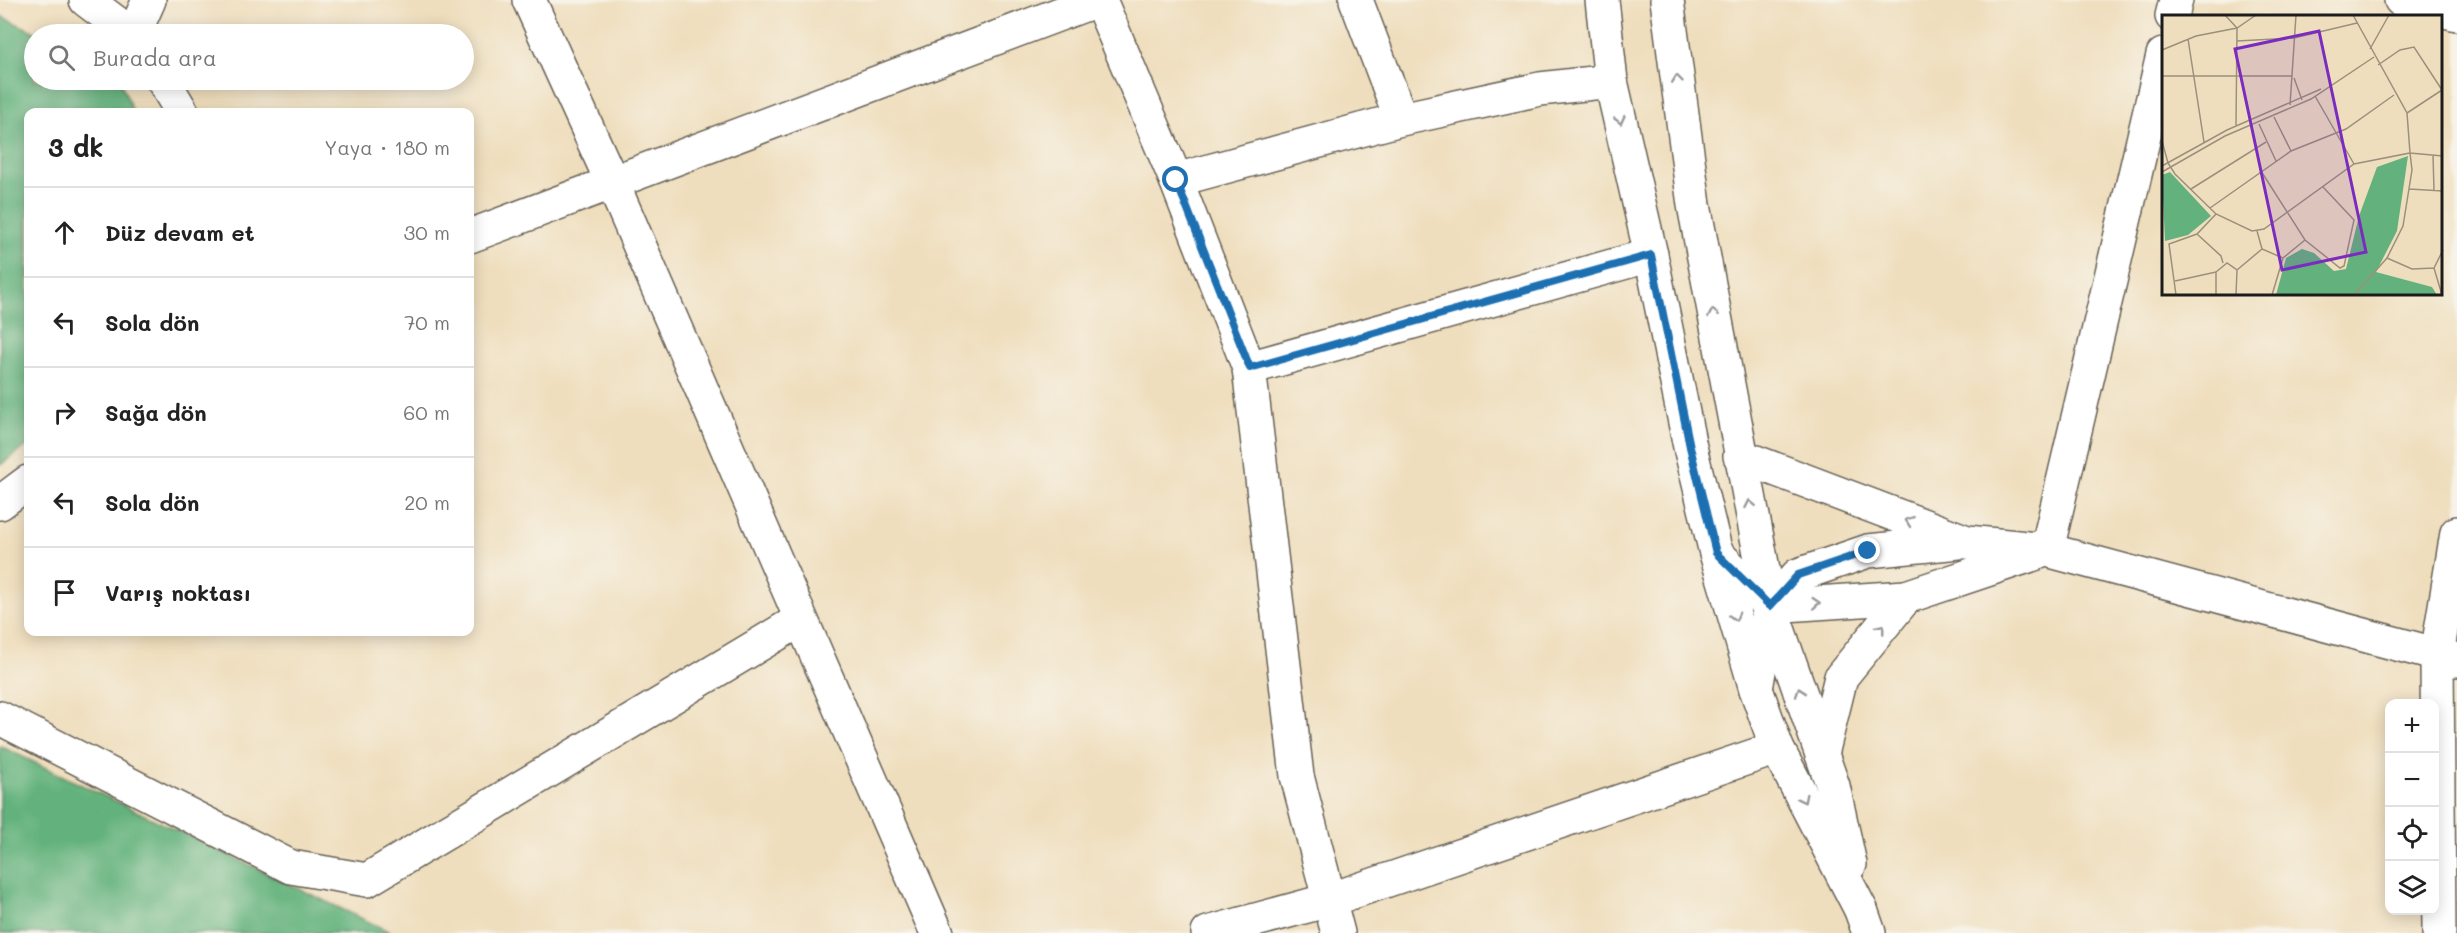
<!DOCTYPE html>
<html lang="tr">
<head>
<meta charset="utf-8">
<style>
  :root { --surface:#fff; --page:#f2f2f2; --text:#222; --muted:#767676; --line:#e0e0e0 }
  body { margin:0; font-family:Mali,sans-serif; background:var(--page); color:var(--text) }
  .controls { position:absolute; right:18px; bottom:18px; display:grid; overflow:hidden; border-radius:12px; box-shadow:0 3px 15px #0003 }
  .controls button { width:54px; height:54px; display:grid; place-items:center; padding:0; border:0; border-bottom:2px solid var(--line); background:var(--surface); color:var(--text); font:30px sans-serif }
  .stop { position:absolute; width:18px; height:18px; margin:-14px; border:4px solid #1f6fb2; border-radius:50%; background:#fff }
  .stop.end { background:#1f6fb2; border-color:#fff; box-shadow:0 2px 6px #0008 }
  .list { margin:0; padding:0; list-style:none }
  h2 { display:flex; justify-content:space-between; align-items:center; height:78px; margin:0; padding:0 24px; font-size:26px }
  h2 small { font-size:20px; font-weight:400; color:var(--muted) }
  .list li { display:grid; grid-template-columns:39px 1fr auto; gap:18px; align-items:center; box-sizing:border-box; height:90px; padding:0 24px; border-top:2px solid var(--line) }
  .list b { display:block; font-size:22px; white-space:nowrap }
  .list em { font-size:20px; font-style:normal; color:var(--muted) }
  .icon { flex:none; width:33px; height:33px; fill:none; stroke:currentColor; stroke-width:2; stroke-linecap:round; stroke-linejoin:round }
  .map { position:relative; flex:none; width:2457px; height:933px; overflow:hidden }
  .search { position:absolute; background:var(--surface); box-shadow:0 3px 15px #0003; left:24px; top:24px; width:450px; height:66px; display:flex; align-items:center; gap:15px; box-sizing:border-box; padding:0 21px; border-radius:33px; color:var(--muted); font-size:22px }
  .panel { position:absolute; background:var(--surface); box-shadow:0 3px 15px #0003; left:24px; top:108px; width:450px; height:528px; border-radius:12px }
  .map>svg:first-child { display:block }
</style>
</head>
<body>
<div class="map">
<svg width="2457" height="933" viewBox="0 0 2457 933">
  <rect width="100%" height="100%" fill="#f7f3e8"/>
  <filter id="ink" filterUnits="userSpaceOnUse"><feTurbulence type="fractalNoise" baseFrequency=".0167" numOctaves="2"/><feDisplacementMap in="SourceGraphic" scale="12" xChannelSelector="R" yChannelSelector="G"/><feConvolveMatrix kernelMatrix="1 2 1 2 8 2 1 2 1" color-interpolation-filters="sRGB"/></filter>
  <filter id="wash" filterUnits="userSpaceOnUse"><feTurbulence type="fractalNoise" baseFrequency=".008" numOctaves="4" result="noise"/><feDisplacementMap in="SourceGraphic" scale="24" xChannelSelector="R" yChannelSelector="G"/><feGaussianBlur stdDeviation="1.35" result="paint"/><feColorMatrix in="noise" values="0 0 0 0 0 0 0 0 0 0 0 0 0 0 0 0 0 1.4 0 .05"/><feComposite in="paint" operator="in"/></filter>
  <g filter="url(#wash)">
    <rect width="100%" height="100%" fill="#efdebd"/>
    <g fill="#63b27d" stroke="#40674c" stroke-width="1.5">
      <polygon points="0,16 39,34 34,34 34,80 120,80 133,112 28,112 28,445 0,465"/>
      <polygon points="0,746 392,933 0,933"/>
    </g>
  </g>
  <g filter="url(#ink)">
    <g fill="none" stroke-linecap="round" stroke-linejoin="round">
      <defs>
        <g id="minor">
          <polyline points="86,0 131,34"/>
          <polyline points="529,0 612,182 937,933"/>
          <polyline points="1100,0 1176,180 1249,368 1297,776 1338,933"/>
          <polyline points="1356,0 1401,119"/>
          <polyline points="2401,0 2457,14"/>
          <polyline points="2172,16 2176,0"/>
          <polyline points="134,34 149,0"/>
          <polyline points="163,80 182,112"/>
          <polyline points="1176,180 1401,119 1540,89 1611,81"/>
          <polyline points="470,236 1097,0"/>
          <polyline points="1249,368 1651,255"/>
          <polyline points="1740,456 1967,542 2047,550 2457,660"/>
          <polyline points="0,503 28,482"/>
          <polyline points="2047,550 2163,55"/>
          <polyline points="1716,553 1770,606 1906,597 2037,553"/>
          <polyline points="1756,689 1770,606 1798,575 1868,551 1959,542"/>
          <polyline points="0,718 291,867 367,880 800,620"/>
          <polyline points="1822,754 1841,677 1906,597"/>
          <polyline points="1861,910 1869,933"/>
          <polyline points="1208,933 1329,900 1777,748"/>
          <polyline points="2439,933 2437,655 2457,533"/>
        </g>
        <g id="tertiary">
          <polyline points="1602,0 1611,81 1651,255 1690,447 1716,553 1756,689 1777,748 1861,910"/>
          <polyline points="1667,0 1694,205 1770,606 1833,786 1850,864"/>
        </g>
      </defs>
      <use href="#minor" stroke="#666054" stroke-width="36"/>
      <use href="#tertiary" stroke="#666054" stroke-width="36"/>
      <use href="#minor" stroke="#fff" stroke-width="33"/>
      <use href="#tertiary" stroke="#fff" stroke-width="33"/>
    </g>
    <defs><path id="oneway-chevron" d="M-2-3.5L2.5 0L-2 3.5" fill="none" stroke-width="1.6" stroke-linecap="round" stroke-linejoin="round" transform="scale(1.5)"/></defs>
    <g stroke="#999">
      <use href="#oneway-chevron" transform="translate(1677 79) rotate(-97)"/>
      <use href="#oneway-chevron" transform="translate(1620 120) rotate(77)"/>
      <use href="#oneway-chevron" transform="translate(1713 313) rotate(-101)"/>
      <use href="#oneway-chevron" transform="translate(1750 504) rotate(-101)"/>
      <use href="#oneway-chevron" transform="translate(1909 521) rotate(-160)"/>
      <use href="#oneway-chevron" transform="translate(1816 603) rotate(-4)"/>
      <use href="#oneway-chevron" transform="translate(1735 617) rotate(74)"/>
      <use href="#oneway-chevron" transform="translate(1881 628) rotate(-51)"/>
      <use href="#oneway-chevron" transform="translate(1800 692) rotate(-109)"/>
      <use href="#oneway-chevron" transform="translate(1803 799) rotate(63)"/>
    </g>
  </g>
  <g fill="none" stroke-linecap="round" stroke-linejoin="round" filter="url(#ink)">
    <polyline stroke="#1f6fb2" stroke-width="8" points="1176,180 1250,368 1651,255 1690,447 1716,553 1770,606 1798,575 1868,551"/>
  </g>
  <g transform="translate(2162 15)">
    <rect width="280" height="280" fill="#efdebd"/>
    <path d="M246,141L235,216L214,257L270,272L275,280H114L124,243L140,234L152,238L172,256L184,254L197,201L215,152ZM8,157L49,201L26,220L3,226L0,160Z" fill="#63b27d"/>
    <path fill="none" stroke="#9b907d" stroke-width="1.5" d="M63,0L75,13L74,110M191,0L245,98L248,138L281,141M26,24L42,127M75,26L132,23L195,8M208,34L227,0M0,35L34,21L75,13L94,0M216,50L238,35L252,32L280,75M0,61H130M132,63L140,85M153,81L192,149M128,90L134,0M245,98L280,75M112,102L129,136M97,109L114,146M0,126L6,148L13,159L54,199L90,216L102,214L192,149L248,138L250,155L241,211L225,243L192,280M271,140L272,175M0,151L65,115L159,74M99,156L143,225L178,253L182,251L192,205L161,172M0,157L63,121L149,84L212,42M29,174L104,127M247,174L281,176M48,193L129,136L184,114L232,80M95,216L100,234L121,243M35,219L59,241L61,248M225,243L250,254L272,253L281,235M272,253L280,280M75,255L100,234M13,266L54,257M14,280L7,229L35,219L54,199M54,280V257L65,248L75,255L74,280M110,280L121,243L143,225"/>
    <path fill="#7b2cbf" fill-opacity="0.15" stroke="#7b2cbf" stroke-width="3" d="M157,16L204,237L120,255L73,34Z"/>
    <rect width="280" height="280" fill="none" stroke="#1c1c1c" stroke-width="3"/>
  </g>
</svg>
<div class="controls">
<button>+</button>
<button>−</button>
<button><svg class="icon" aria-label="locate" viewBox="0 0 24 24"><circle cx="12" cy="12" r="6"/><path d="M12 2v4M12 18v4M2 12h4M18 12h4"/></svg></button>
<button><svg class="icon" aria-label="layers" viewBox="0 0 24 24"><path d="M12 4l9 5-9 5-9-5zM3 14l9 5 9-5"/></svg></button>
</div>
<div class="stop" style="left:1176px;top:180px"></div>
<div class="stop end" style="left:1868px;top:551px"></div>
<div class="search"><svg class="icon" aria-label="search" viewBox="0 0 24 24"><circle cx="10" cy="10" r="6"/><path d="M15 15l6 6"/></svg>Burada ara</div>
<section class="panel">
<h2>3 dk<small>Yaya · 180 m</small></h2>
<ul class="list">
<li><svg class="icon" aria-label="ahead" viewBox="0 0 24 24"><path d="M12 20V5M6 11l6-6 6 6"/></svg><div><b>Düz devam et</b></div><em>30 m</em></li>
<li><svg class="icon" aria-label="left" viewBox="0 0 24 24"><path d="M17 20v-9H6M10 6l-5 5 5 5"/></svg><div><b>Sola dön</b></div><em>70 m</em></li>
<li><svg class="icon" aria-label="right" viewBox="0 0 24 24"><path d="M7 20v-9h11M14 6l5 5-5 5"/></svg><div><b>Sağa dön</b></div><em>60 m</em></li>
<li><svg class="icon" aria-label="left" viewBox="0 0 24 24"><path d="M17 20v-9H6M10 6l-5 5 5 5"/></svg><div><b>Sola dön</b></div><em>20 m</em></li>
<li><svg class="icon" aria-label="arrive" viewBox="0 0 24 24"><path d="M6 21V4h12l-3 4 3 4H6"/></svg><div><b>Varış noktası</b></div></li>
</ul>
</section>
</div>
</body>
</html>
